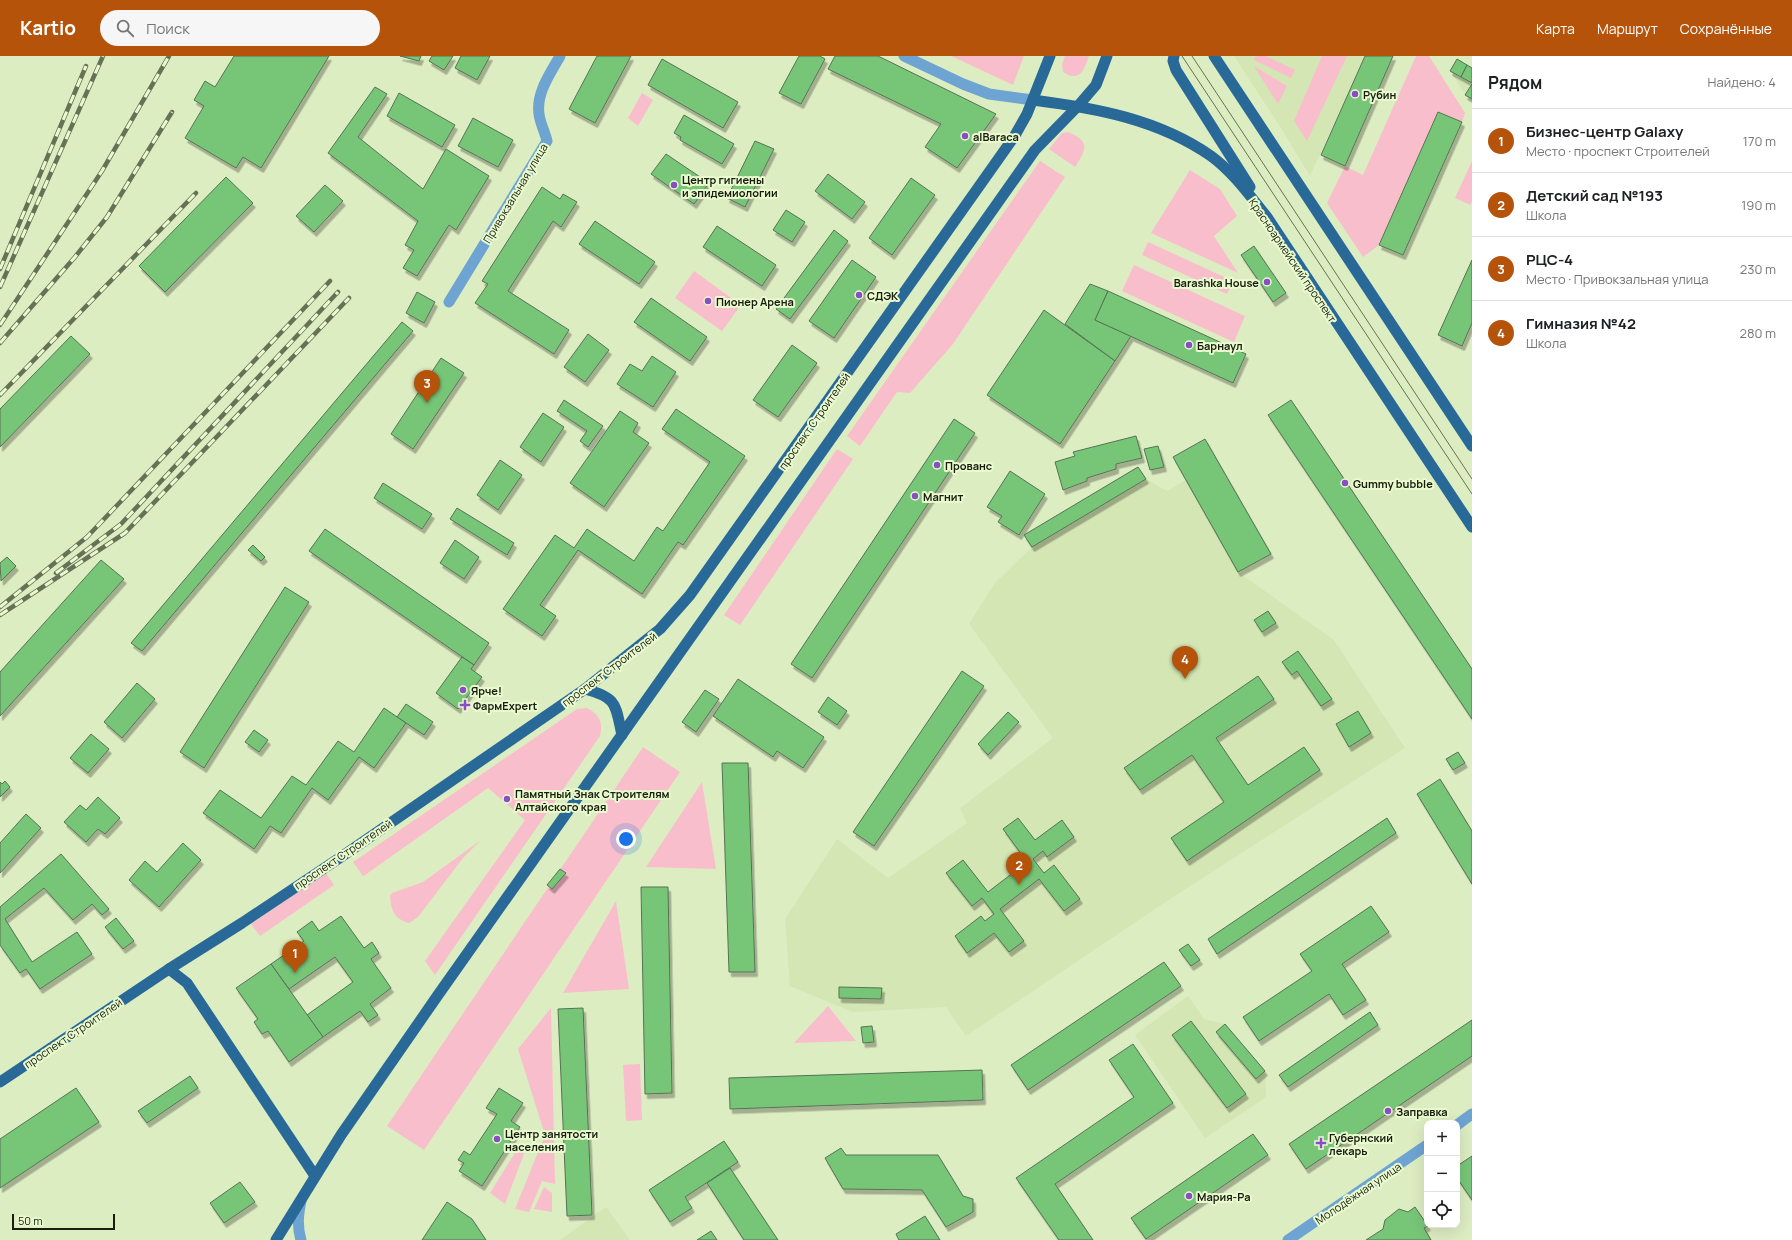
<!DOCTYPE html>
<html lang="ru">
<head>
<meta charset="utf-8">
<style>
  :root { --surface:#fff; --page:#f6f6f6; --text:#202124; --muted:#757577; --line:#e0e0e0; --accent:#b45309 }
  body { margin:0; font-family:Manrope,sans-serif; background:var(--page); color:var(--text) }
  .controls { position:absolute; right:12px; bottom:12px; display:grid; overflow:hidden; border-radius:8px; box-shadow:0 4px 16px #0002 }
  .controls button { width:36px; height:36px; display:grid; place-items:center; padding:0; border:0; border-bottom:1px solid var(--line); background:var(--surface); color:var(--text); font:20px sans-serif }
  .scale { position:absolute; left:12px; bottom:10px; width:103px; box-sizing:border-box; padding-left:4px; border:2px solid #181d0e; border-top:0; font-size:11px; line-height:14px; white-space:nowrap; color:#181d0e; -webkit-text-stroke:3px #eafacf; paint-order:stroke }
  .you { position:absolute; left:626px; top:783px; width:14px; height:14px; margin:-10px; border:3px solid #fff; border-radius:50%; background:#1a73e8; box-shadow:0 0 0 6px #1a73e833 }
  .badge { display:grid; place-items:center; width:26px; height:26px; border-radius:50%; background:var(--accent); color:#fff; font-size:13px; font-weight:700 }
  .pin { position:absolute; translate:-50% -33px; filter:drop-shadow(0 1px 2px #0008) }
  .pin::after { content:''; position:absolute; top:21px; width:14px; height:12px; background:inherit; clip-path:polygon(0 0,100% 0,50% 100%) }
  .list { margin:0; padding:0; list-style:none }
  h2 { display:flex; justify-content:space-between; align-items:center; height:52px; margin:0; padding:0 16px; font-size:17px }
  h2 small { font-size:13px; font-weight:400; color:var(--muted) }
  .list li { display:grid; grid-template-columns:26px 1fr auto; gap:12px; align-items:center; box-sizing:border-box; height:64px; padding:0 16px; border-top:1px solid var(--line) }
  .list b { display:block; font-size:15px; white-space:nowrap }
  .list p { margin:0; font-size:13px; white-space:nowrap; color:var(--muted) }
  .list em { font-size:13px; font-style:normal; color:var(--muted) }
  .icon { flex:none; width:22px; height:22px; fill:none; stroke:currentColor; stroke-width:2; stroke-linecap:round; stroke-linejoin:round }
  .map { position:relative; flex:none; width:1472px; height:1184px; overflow:hidden }
  header { display:flex; align-items:center; gap:24px; box-sizing:border-box; height:56px; padding:0 20px; background:var(--accent); color:#fff }
  header strong { font-size:19px }
  nav { display:flex; gap:22px; margin-inline-start:auto; font-size:14px }
  .search { width:280px; height:36px; background:var(--page); display:flex; align-items:center; gap:10px; box-sizing:border-box; padding:0 14px; border-radius:22px; color:var(--muted); font-size:15px }
  main { display:flex }
  aside { flex:1; background:var(--surface) }
  .map>svg:first-child { display:block }
</style>
</head>
<body>
<header>
<strong>Kartio</strong>
<div class="search"><svg class="icon" aria-label="search" viewBox="0 0 24 24"><circle cx="10" cy="10" r="6"/><path d="M15 15l6 6"/></svg>Поиск</div>
<nav><a>Карта</a><a>Маршрут</a><a>Сохранённые</a></nav>
</header>
<main>
<div class="map">
<svg width="1472" height="1184" viewBox="0 0 1472 1184">
  <defs>
    <filter id="shadow"><feDropShadow dx="2.5" dy="4.5" stdDeviation="0" flood-color="#0004"/></filter>
  </defs>
  <rect width="100%" height="100%" fill="#ddedc2"/>
  <g fill="#d3e6b3">
    <polygon points="1234,0 1365,0 1310,120 1281,72"/>
    <polygon points="1457,3 1472,12 1472,48 1450,15"/>
    <polygon points="1146,423 1167,435 1186,424 1238,516 1334,584 1405,692 1170,843 966,980 946,951 853,956 790,930 785,863 837,783 888,822 967,767 960,752 1053,682 969,568 995,527 1032,491"/>
    <polygon points="1188,940 1204,963 1225,968 1265,1015 1266,1041 1205,1082 1135,979"/>
    <polygon points="606,1151 630,1184 560,1184"/>
  </g>
  <g fill="#f9becb">
    <polygon points="951,0 1024,0 1013,29"/>
    <path d="M1065,0H1089C1084,14 1080,27 1063,16L1062,8Z"/>
    <polygon points="1256,0 1266,0 1295,14 1291,22 1254,4"/>
    <polygon points="1322,0 1347,0 1307,85 1294,65"/>
    <polygon points="1416,0 1429,0 1465,57 1462,66 1438,56 1379,189 1363,201 1327,147 1345,110 1363,119"/>
    <polygon points="1254,10 1287,30 1278,48"/>
    <polygon points="642,37 653,44 638,70 628,62"/>
    <path d="M1068,76C1091,85 1086,94 1075,111L1049,93L1062,77Z"/>
    <polygon points="1040,105 1065,121 953,288 910,337 897,336 860,390 847,380"/>
    <polygon points="1472,105 1472,146 1470,149 1455,142"/>
    <polygon points="1190,114 1220,133 1237,160 1214,180 1238,217 1151,177"/>
    <polygon points="1148,186 1233,225 1227,238 1142,199"/>
    <polygon points="1134,209 1245,260 1234,286 1122,235"/>
    <polygon points="694,215 741,249 722,275 675,242"/>
    <polygon points="837,393 853,403 740,569 724,559"/>
    <path d="M587,652C600,659 603,666 600,680L435,919L425,905L525,764L488,732L365,819L363,820L353,806L577,653Z"/>
    <polygon points="643,691 680,716 424,1094 387,1070"/>
    <polygon points="702,726 716,813 646,811"/>
    <path d="M481,784L463,802L418,861L409,867C394,863 391,854 390,840L392,837L423,826Z"/>
    <polygon points="326,817 334,829 260,880 251,868"/>
    <polygon points="616,845 629,933 563,937"/>
    <polygon points="828,950 856,985 794,987"/>
    <polygon points="551,952 555,1128 542,1125 529,1156 515,1153 545,1079 518,993"/>
    <polygon points="640,1008 642,1064 626,1065 623,1009"/>
    <polygon points="518,1092 524,1098 505,1148 490,1137"/>
    <polygon points="544,1131 552,1137 552,1156 534,1153"/>
  </g>
  <g fill="#77c678" stroke="#557354" filter="url(#shadow)">
    <polygon points="234,0 329,0 261,112 243,101 236,112 185,82 204,50 194,44 205,25 215,31"/>
    <polygon points="400,0 421,0 419,5"/>
    <polygon points="432,0 453,0 444,14 429,5"/>
    <polygon points="461,0 490,0 477,24 455,12"/>
    <polygon points="597,0 631,0 595,67 569,53"/>
    <polygon points="799,0 820,0 825,3 801,48 779,37"/>
    <polygon points="835,0 878,0 996,58 957,112 925,91 941,68 828,13"/>
    <polygon points="1365,0 1393,0 1345,110 1321,99"/>
    <polygon points="662,3 738,46 723,72 648,29"/>
    <polygon points="1457,3 1467,9 1461,21 1450,15"/>
    <polygon points="1467,9 1472,12 1472,27 1461,21"/>
    <polygon points="1472,28 1472,43 1465,39"/>
    <polygon points="375,31 387,38 358,81 423,133 446,93 489,120 456,174 449,169 417,220 403,212 414,194 405,189 418,165 328,97"/>
    <polygon points="399,37 455,69 442,91 387,60"/>
    <polygon points="1438,56 1462,66 1403,199 1379,189"/>
    <polygon points="684,59 734,88 722,108 680,84 681,81 674,77"/>
    <polygon points="473,62 513,84 498,111 458,90"/>
    <polygon points="755,85 774,93 745,151 727,142"/>
    <polygon points="666,98 709,127 694,148 651,118"/>
    <polygon points="828,118 865,146 852,163 815,135"/>
    <polygon points="226,121 253,147 165,236 139,210"/>
    <polygon points="911,122 935,139 892,199 869,182"/>
    <polygon points="325,129 343,145 314,176 296,160"/>
    <polygon points="542,131 560,143 563,138 577,146 561,171 553,165 508,235 569,274 554,298 475,247 488,228 482,225"/>
    <polygon points="786,154 805,166 792,186 773,174"/>
    <polygon points="595,165 655,206 639,228 579,188"/>
    <polygon points="717,170 776,209 762,230 703,191"/>
    <polygon points="834,174 848,185 790,263 776,253"/>
    <polygon points="1254,190 1286,237 1273,246 1241,199"/>
    <polygon points="852,204 876,221 834,282 809,265"/>
    <polygon points="1472,204 1472,267 1462,290 1438,279"/>
    <polygon points="1090,228 1108,235 1095,264 1131,280 1115,305 1065,268"/>
    <polygon points="1108,235 1246,298 1233,327 1095,264"/>
    <polygon points="417,236 435,246 424,267 406,257"/>
    <polygon points="651,242 707,281 690,305 634,266"/>
    <polygon points="1044,254 1115,305 1060,388 987,339"/>
    <polygon points="402,266 413,275 142,595 131,587"/>
    <polygon points="588,278 609,294 585,326 564,311"/>
    <polygon points="71,280 90,298 0,391 0,353"/>
    <polygon points="792,289 817,307 778,361 753,344"/>
    <polygon points="652,300 676,316 653,351 617,328 630,308 642,315"/>
    <polygon points="441,302 464,317 413,393 391,378"/>
    <polygon points="564,344 603,370 588,391 580,385 587,375 557,355"/>
    <polygon points="1291,344 1472,613 1472,663 1268,359"/>
    <polygon points="676,353 745,400 683,489 678,486 642,538 578,494 540,549 556,560 542,580 503,553 555,479 574,492 587,473 634,505 657,471 663,475 710,406 662,373"/>
    <polygon points="620,355 638,367 633,376 649,387 604,451 570,427"/>
    <polygon points="543,357 564,371 541,406 520,391"/>
    <polygon points="954,363 975,377 812,622 791,608"/>
    <polygon points="1136,380 1142,402 1116,408 1116,413 1087,422 1087,425 1063,434 1055,406 1075,400 1073,396"/>
    <polygon points="1205,383 1271,498 1238,516 1173,401"/>
    <polygon points="1158,390 1164,411 1150,414 1144,393"/>
    <polygon points="500,404 522,419 498,454 477,439"/>
    <polygon points="1138,411 1146,423 1032,491 1024,479"/>
    <polygon points="1010,415 1045,438 1019,479 998,466 1002,460 987,451"/>
    <polygon points="383,427 432,458 422,473 374,442"/>
    <polygon points="457,452 514,487 507,499 450,463"/>
    <polygon points="325,473 489,587 474,609 309,495"/>
    <polygon points="455,484 479,501 464,523 440,507"/>
    <polygon points="253,489 265,501 261,505 248,494"/>
    <polygon points="7,501 16,510 1,525 0,507"/>
    <polygon points="101,504 124,523 0,660 0,616"/>
    <polygon points="285,531 309,546 204,712 180,696"/>
    <polygon points="1268,555 1276,567 1262,576 1254,564"/>
    <polygon points="1298,595 1332,643 1321,650 1297,615 1292,619 1282,606"/>
    <polygon points="462,601 474,609 471,613 482,621 458,653 436,637"/>
    <polygon points="962,615 984,630 874,790 853,776"/>
    <polygon points="1258,620 1274,643 1216,682 1248,729 1304,691 1320,714 1187,805 1171,782 1224,746 1192,699 1140,734 1124,712"/>
    <polygon points="738,623 824,681 803,712 777,695 773,701 713,660"/>
    <polygon points="137,627 155,643 122,682 104,666"/>
    <polygon points="705,634 719,643 696,676 682,666"/>
    <polygon points="828,641 847,655 837,669 818,656"/>
    <polygon points="406,648 433,666 424,679 397,661"/>
    <polygon points="384,652 406,667 374,712 359,701 328,744 312,732 281,777 270,770 254,793 203,757 220,734 261,762 292,720 306,729 338,685 354,696"/>
    <polygon points="1358,655 1371,677 1349,691 1336,668"/>
    <polygon points="1008,656 1019,666 988,699 978,688"/>
    <polygon points="254,674 268,684 259,696 245,686"/>
    <polygon points="91,678 109,693 88,717 70,702"/>
    <polygon points="1458,696 1465,707 1453,714 1446,703"/>
    <polygon points="722,707 748,707 755,916 729,916"/>
    <polygon points="1440,723 1472,775 1472,828 1417,738"/>
    <polygon points="5,725 10,731 0,741 0,726 2,728"/>
    <polygon points="98,741 120,762 105,778 98,773 86,786 64,766 80,749 86,754"/>
    <polygon points="26,758 41,772 0,817 0,787"/>
    <polygon points="1018,762 1035,784 1062,764 1074,781 1047,801 1043,795 1033,803 1044,817 1054,809 1080,843 1064,855 1039,823 1000,853 1024,885 1009,896 994,877 967,897 955,880 981,860 985,865 994,858 982,842 972,850 946,817 963,804 988,836 1027,806 1003,773"/>
    <polygon points="1387,762 1396,777 1217,898 1208,883"/>
    <polygon points="183,787 201,804 159,851 129,824 145,805 157,816"/>
    <polygon points="61,798 109,853 102,859 92,848 73,864 44,832 5,863 32,906 77,876 92,898 40,933 26,913 20,917 0,889 0,851"/>
    <polygon points="560,813 566,817 552,833 547,829"/>
    <polygon points="641,831 668,831 672,1037 645,1038"/>
    <polygon points="1371,850 1389,876 1342,908 1366,944 1343,959 1329,938 1259,985 1243,961 1312,915 1300,898"/>
    <polygon points="341,860 364,892 372,886 379,897 371,903 391,932 370,948 378,959 368,966 360,955 323,981 307,959 353,926 335,901 289,933 271,908 304,885 297,876 312,865 319,875"/>
    <polygon points="116,862 134,885 123,893 105,871"/>
    <polygon points="1188,888 1200,904 1191,910 1179,894"/>
    <polygon points="1164,906 1181,930 1028,1034 1011,1009"/>
    <polygon points="271,908 323,981 289,1006 268,975 262,978 254,966 258,963 236,932"/>
    <polygon points="839,931 882,932 881,943 839,942"/>
    <polygon points="583,952 592,1159 567,1160 558,953"/>
    <polygon points="1370,956 1378,969 1288,1031 1279,1019"/>
    <polygon points="1472,964 1472,1000 1306,1113 1289,1088"/>
    <polygon points="1191,965 1246,1038 1227,1052 1172,979"/>
    <polygon points="1225,968 1265,1015 1256,1023 1216,976"/>
    <polygon points="872,970 874,986 863,987 861,971"/>
    <polygon points="1133,988 1173,1047 1055,1128 1093,1184 1059,1184 1016,1122 1134,1041 1109,1004"/>
    <polygon points="982,1014 983,1044 730,1053 729,1022"/>
    <polygon points="190,1020 198,1032 147,1067 138,1055"/>
    <polygon points="76,1032 99,1066 0,1132 0,1083"/>
    <polygon points="499,1032 523,1047 511,1065 520,1071 482,1130 459,1115 464,1107 458,1104 464,1095 470,1099 497,1058 486,1052"/>
    <polygon points="1253,1078 1268,1099 1146,1183 1131,1162"/>
    <polygon points="724,1085 738,1106 685,1141 692,1152 670,1166 649,1134"/>
    <polygon points="841,1092 846,1099 938,1099 963,1140 973,1143 973,1156 946,1171 922,1134 843,1133 825,1102"/>
    <polygon points="1472,1100 1472,1144 1457,1122 1457,1110"/>
    <polygon points="730,1112 778,1184 744,1184 707,1127"/>
    <polygon points="240,1126 255,1146 224,1167 210,1147"/>
    <polygon points="447,1146 472,1163 486,1184 422,1184"/>
    <polygon points="1415,1151 1428,1170 1424,1172 1431,1184 1366,1184 1383,1173 1385,1164 1399,1153 1408,1156"/>
    <polygon points="925,1160 940,1184 899,1184 896,1178"/>
    <polygon points="711,1175 717,1184 697,1184"/>
  </g>
  <g fill="none" stroke-linecap="round" stroke-linejoin="round">
    <g stroke="#6ea4d1" stroke-width="11">
      <polyline points="904,0 963,28 989,38 1033,44"/>
      <path d="M449,246L547,85C545,76 540,67 539,58C536,37 550,18 560,0"/>
    </g>
    <g stroke="#6ea4d1" stroke-width="11">
      <polyline points="1457,1069 1472,1058"/>
      <path d="M301,1145C298,1159 297,1170 301,1184"/>
      <polyline points="1288,1184 1427,1089"/>
    </g>
    <g stroke="#286998" stroke-width="11">
      <polyline points="1174,0 1173,5 1176,14 1250,131"/>
      <polyline points="1214,0 1472,390"/>
      <path d="M1033,44C1095,52 1158,63 1211,100C1233,116 1250,140 1267,161L1472,471"/>
      <path d="M585,633C618,642 615,648 622,679"/>
      <polyline points="169,913 187,927 315,1120"/>
      <polyline points="0,1026 169,913 242,867 341,801 585,633 660,573 690,539 1014,81 1027,58 1050,0"/>
      <polyline points="276,1184 341,1079 438,939 1035,94 1078,50 1096,29 1107,0"/>
    </g>
    <g stroke="#677156" stroke-width="1">
      <polyline points="1182,0 1472,438"/>
      <polyline points="1192,0 1472,423"/>
    </g>
    <defs>
      <g id="rail">
        <polyline points="0,213 86,10"/>
        <polyline points="0,231 103,0"/>
        <polyline points="0,269 102,115 169,0"/>
        <polyline points="0,287 75,201 107,161 172,56"/>
        <polyline points="0,339 196,137"/>
        <polyline points="56,517 121,468 338,236"/>
        <polyline points="0,551 87,481 330,225"/>
        <polyline points="0,559 125,477 349,242"/>
      </g>
    </defs>
    <use href="#rail" stroke="#677156" stroke-width="4.5"/>
    <use href="#rail" stroke="#eafacf" stroke-width="3" stroke-dasharray="9" stroke-linecap="butt"/>
  </g>
  <g fill="#894ec4" stroke="#eafacf" stroke-width="1.5">
    <circle cx="1355" cy="38" r="4"/>
    <circle cx="965" cy="80" r="4"/>
    <circle cx="674" cy="129" r="4"/>
    <circle cx="1267" cy="226" r="4"/>
    <circle cx="859" cy="239" r="4"/>
    <circle cx="708" cy="245" r="4"/>
    <circle cx="1189" cy="289" r="4"/>
    <circle cx="937" cy="409" r="4"/>
    <circle cx="1345" cy="427" r="4"/>
    <circle cx="915" cy="440" r="4"/>
    <circle cx="463" cy="634" r="4"/>
    <path d="M463 643h4v4h4v4h-4v4h-4v-4h-4v-4h4z"/>
    <circle cx="507" cy="743" r="4"/>
    <circle cx="1388" cy="1055" r="4"/>
    <circle cx="497" cy="1083" r="4"/>
    <path d="M1319 1081h4v4h4v4h-4v4h-4v-4h-4v-4h4z"/>
    <circle cx="1189" cy="1140" r="4"/>
  </g>
  <g text-anchor="middle" dominant-baseline="central" stroke-width="4" stroke-linejoin="round" paint-order="stroke">
    <g font-size="11" font-weight="bold" fill="#181d0e" stroke="#eafacf" text-anchor="start">
      <text x="1363" y="38">Рубин</text>
      <text x="973" y="80">alBaraca</text>
      <text x="682" y="123">Центр гигиены<tspan x="682" dy="13">и эпидемиологии</tspan></text>
      <text x="1259" y="226" text-anchor="end">Barashka House</text>
      <text x="867" y="239">СДЭК</text>
      <text x="716" y="245">Пионер Арена</text>
      <text x="1197" y="289">Барнаул</text>
      <text x="945" y="409">Прованс</text>
      <text x="1353" y="427">Gummy bubble</text>
      <text x="923" y="440">Магнит</text>
      <text x="471" y="634">Ярче!</text>
      <text x="473" y="649">ФармExpert</text>
      <text x="515" y="737">Памятный Знак Строителям<tspan x="515" dy="13">Алтайского края</tspan></text>
      <text x="1396" y="1055">Заправка</text>
      <text x="505" y="1077">Центр занятости<tspan x="505" dy="13">населения</tspan></text>
      <text x="1329" y="1081">Губернский<tspan x="1329" dy="13">лекарь</tspan></text>
      <text x="1197" y="1140">Мария-Ра</text>
    </g>
    <g font-size="11" fill="#181d0e" stroke="#eafacf">
      <text transform="translate(515 137) rotate(-59)">Привокзальная улица</text>
      <text transform="translate(1293 204) rotate(56)">Красноармейский проспект</text>
      <text transform="translate(814 365) rotate(-55)">проспект Строителей</text>
      <text transform="translate(609 613) rotate(-37)">проспект Строителей</text>
      <text transform="translate(343 798) rotate(-34)">проспект Строителей</text>
      <text transform="translate(73 977) rotate(-34)">проспект Строителей</text>
      <text transform="translate(1358 1137) rotate(-34)">Молодёжная улица</text>
    </g>
  </g>
</svg>
<div class="controls">
<button>+</button>
<button>−</button>
<button><svg class="icon" aria-label="locate" viewBox="0 0 24 24"><circle cx="12" cy="12" r="6"/><path d="M12 2v4M12 18v4M2 12h4M18 12h4"/></svg></button>
</div>
<div class="scale">50 m</div>
<div class="you"></div>
<div class="pin badge" style="left:295px;top:917px">1</div>
<div class="pin badge" style="left:1019px;top:829px">2</div>
<div class="pin badge" style="left:427px;top:347px">3</div>
<div class="pin badge" style="left:1185px;top:623px">4</div>
</div>
<aside>
<h2>Рядом<small>Найдено: 4</small></h2>
<ul class="list">
<li><span class="badge">1</span><div><b>Бизнес-центр Galaxy</b><p>Место · проспект Строителей</p></div><em>170 m</em></li>
<li><span class="badge">2</span><div><b>Детский сад №193</b><p>Школа</p></div><em>190 m</em></li>
<li><span class="badge">3</span><div><b>РЦС-4</b><p>Место · Привокзальная улица</p></div><em>230 m</em></li>
<li><span class="badge">4</span><div><b>Гимназия №42</b><p>Школа</p></div><em>280 m</em></li>
</ul>
</aside>
</main>
</body>
</html>
